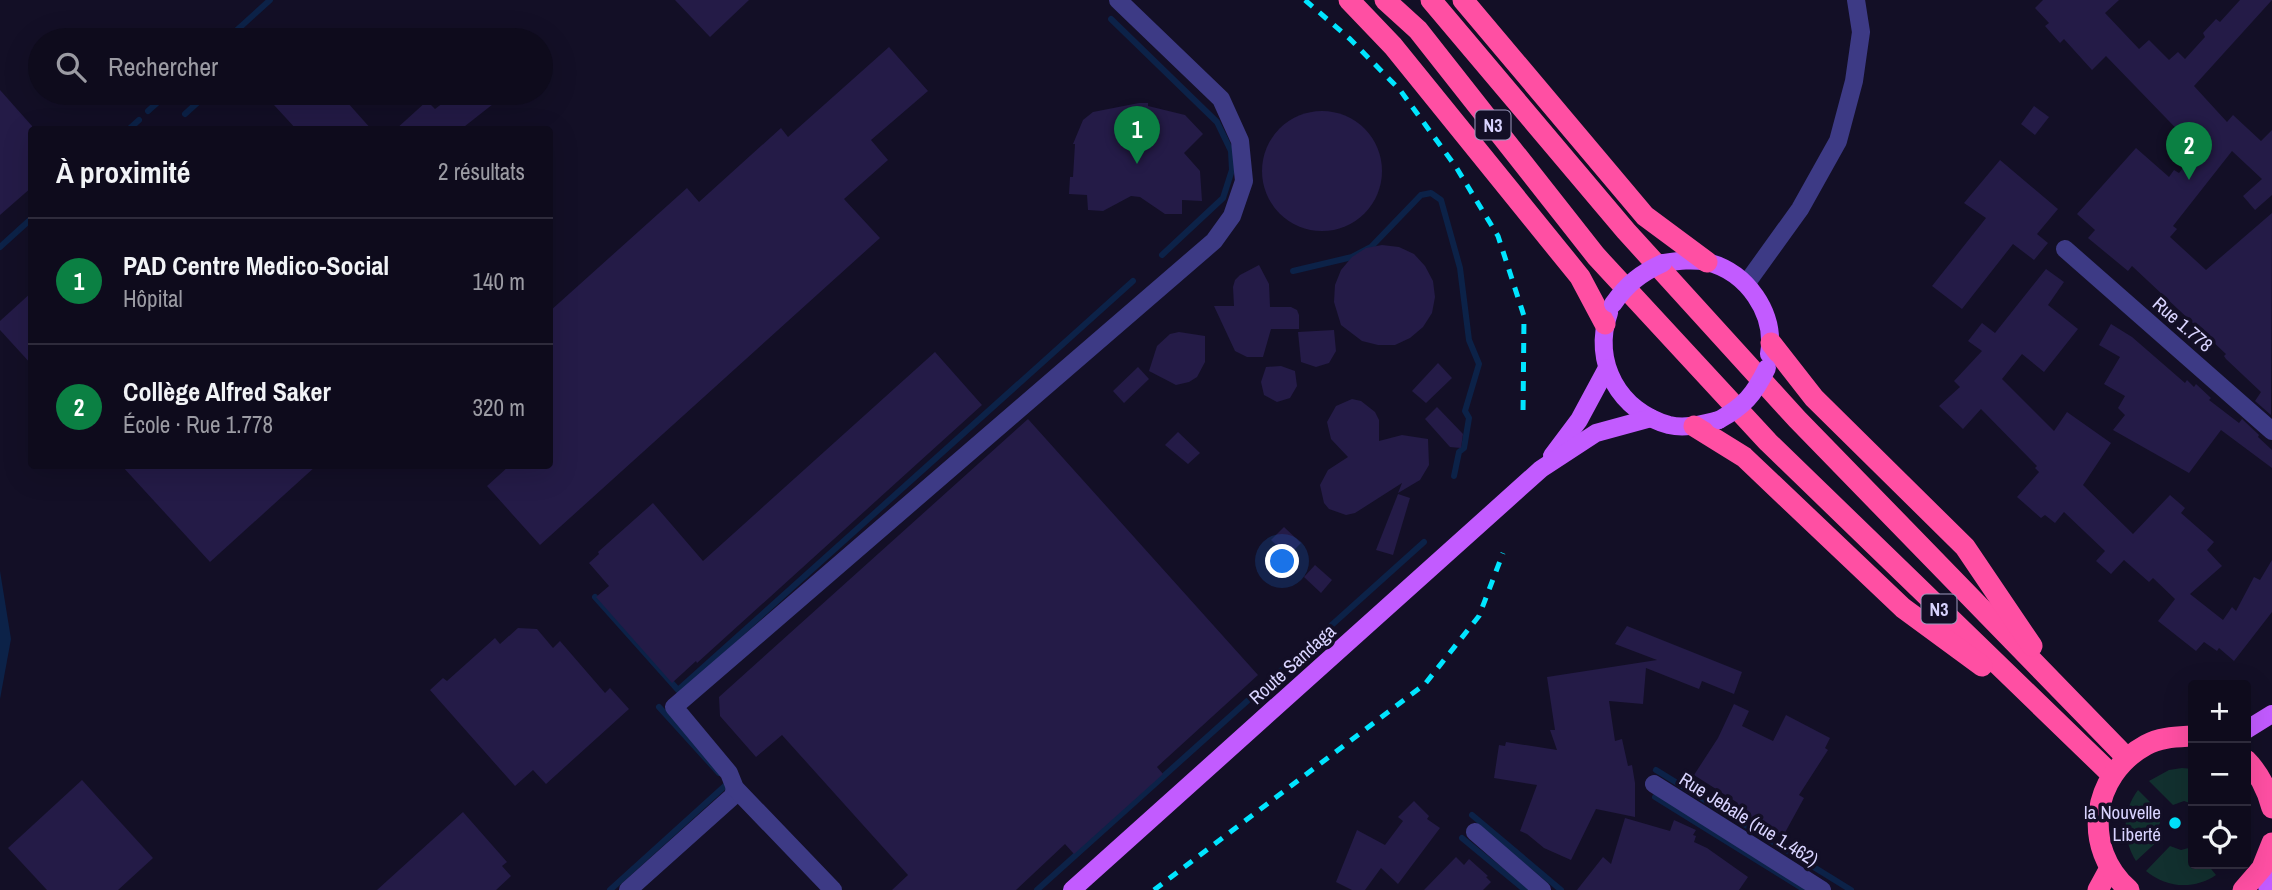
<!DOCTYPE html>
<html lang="fr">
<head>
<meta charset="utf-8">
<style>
  :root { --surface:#0e0b1c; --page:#171425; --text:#f1f3f6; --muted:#9b9ba3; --line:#2e2b3b; --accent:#0b8043 }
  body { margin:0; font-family:"Archivo Narrow",sans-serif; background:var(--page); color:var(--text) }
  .controls { position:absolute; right:21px; bottom:21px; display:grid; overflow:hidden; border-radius:7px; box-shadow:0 7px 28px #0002 }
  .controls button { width:63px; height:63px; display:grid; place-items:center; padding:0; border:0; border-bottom:2px solid var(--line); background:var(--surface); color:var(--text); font:35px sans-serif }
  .you { position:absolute; left:1283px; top:562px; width:24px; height:24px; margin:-18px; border:5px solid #fff; border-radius:50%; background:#1a73e8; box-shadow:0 0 0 10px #1a73e833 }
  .badge { display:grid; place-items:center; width:46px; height:46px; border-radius:50%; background:var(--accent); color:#fff; font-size:23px; font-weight:700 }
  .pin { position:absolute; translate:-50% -58px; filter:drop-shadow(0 2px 4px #0008) }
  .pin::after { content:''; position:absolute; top:37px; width:24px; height:21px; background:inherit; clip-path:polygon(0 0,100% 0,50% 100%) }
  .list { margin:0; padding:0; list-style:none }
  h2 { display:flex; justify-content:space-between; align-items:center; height:91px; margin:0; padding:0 28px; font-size:30px }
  h2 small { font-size:23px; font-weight:400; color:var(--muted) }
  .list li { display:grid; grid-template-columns:46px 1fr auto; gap:21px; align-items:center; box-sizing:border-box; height:126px; padding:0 28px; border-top:2px solid var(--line) }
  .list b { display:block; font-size:26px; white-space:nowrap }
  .list p { margin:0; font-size:23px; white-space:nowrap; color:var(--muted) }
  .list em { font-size:23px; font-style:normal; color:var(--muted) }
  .icon { flex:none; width:38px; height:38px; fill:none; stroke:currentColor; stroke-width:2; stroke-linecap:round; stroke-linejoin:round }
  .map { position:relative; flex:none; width:2272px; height:890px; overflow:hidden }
  .search { position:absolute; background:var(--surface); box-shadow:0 7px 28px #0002; left:28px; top:28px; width:525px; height:77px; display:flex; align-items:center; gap:18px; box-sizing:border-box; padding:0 24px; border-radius:38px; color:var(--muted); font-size:26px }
  .panel { position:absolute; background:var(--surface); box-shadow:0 7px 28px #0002; left:28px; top:126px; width:525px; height:343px; border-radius:7px }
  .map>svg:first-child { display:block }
</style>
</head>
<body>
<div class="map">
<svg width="2272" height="890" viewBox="0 0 2272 890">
  <rect width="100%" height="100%" fill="#130f26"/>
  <g fill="#12302f">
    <polygon points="2182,768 2193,769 2193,804 2184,801 2173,805 2149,781 2169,770"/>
    <path d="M2138,790L2162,814L2159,826L2162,837L2136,861C2122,838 2122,811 2138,790Z"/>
    <path d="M2170,846L2181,850L2192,847L2193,864H2207L2216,875C2194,890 2166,888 2146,871Z"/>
  </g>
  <polygon fill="#0c2248" points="0,571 11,639 0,699"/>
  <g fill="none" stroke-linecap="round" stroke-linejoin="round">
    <g stroke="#0c2248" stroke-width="6">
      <polyline points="1111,19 1217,122 1231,151 1232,170 1223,198 1162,255"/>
      <polyline points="226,40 270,0"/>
      <polyline points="148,111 168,93"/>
      <polyline points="185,114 208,93"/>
      <polyline points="128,130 139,120"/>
      <polyline points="0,247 32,218"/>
      <polyline points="1293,271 1352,257 1371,247 1421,195 1431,193 1441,200 1460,268 1469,340 1479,364 1465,411 1469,418 1464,448 1459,452 1454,476"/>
      <polyline points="595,597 678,690 1133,281"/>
      <polyline points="659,707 719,773"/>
      <polyline points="1656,770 1851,890"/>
      <polyline points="1655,797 1805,890"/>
      <polyline points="1472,815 1561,890"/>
      <polyline points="1462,838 1525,890"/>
      <polyline points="610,890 727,784 726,781"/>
      <polyline points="1037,890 1424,542"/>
    </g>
  </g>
  <g fill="#241b47">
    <polygon points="675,0 749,0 710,37"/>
    <polygon points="2043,0 2119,0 2105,13 2139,49 2149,40 2169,60 2178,52 2185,59 2205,37 2203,33 2216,19 2220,22 2240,0 2272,0 2194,86 2227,122 2233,115 2261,141 2272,130 2272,195 2255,210 2243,196 2262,179 2232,151 2173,226 2177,229 2170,237 2206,270 2272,213 2271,415 2255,401 2261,392 2226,359 2224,356 2226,354 2132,266 2128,271 2088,238 2095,230 2077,214 2136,148 2169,177 2174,170 2179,173 2197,150 2106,56 2092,70 2064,39 2060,43 2045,26 2049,23 2035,8"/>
    <polygon points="889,47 928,91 871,140 888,160 844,199 880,238 540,545 487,486 509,466 550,466 550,311 687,188 699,202 781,128 788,137"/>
    <polygon points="0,90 32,126 32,187 0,215"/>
    <polygon points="263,93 339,93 372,130 297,130"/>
    <polygon points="456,93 507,93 460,130 395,130 427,101 435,109"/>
    <polygon points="1139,103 1148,103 1148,106 1185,115 1203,134 1184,153 1200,171 1202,201 1182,200 1182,214 1165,214 1140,197 1131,196 1103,211 1088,210 1087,195 1069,194 1070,177 1073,177 1075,144 1073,144 1083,120 1093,112"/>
    <polygon points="2034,106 2049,117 2035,135 2021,124"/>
    <circle cx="1322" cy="171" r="60"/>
    <polygon points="2000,160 2058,209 2037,234 2048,243 2034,260 2013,244 1962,309 1932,286 1986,218 1964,203"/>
    <polygon points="1382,245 1399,247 1414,254 1425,266 1433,281 1435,297 1432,313 1423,327 1410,338 1395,345 1378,345 1362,341 1341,325 1334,302 1335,285 1341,270 1352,257 1366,248"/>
    <polygon points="1259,265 1269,284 1270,307 1291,307 1297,310 1299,315 1299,329 1271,329 1263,357 1247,357 1235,351 1214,306 1234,306 1233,287 1235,280 1240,275"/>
    <polygon points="2046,269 2064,282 2048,305 2078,329 2044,372 2022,354 2002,379 2054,431 2067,412 2111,443 2083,485 2133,534 2170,495 2185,508 2181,513 2214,542 2207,550 2222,566 2190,594 2223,620 2232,607 2236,611 2254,577 2260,580 2272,560 2272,612 2234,661 2219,648 2217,651 2204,642 2196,651 2158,621 2175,599 2153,578 2149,582 2124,560 2111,574 2096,561 2105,551 2064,512 2055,523 2045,515 2041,518 2017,497 2039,472 2035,468 2037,466 1981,409 1963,429 1939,406 1960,387 1954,381 1982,351 1968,341 1982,323 1995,333"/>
    <polygon points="32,292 32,365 0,330 0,321"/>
    <polygon points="2111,324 2132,337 2185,383 2187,380 2194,387 2196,384 2211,398 2209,400 2239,423 2242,419 2259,435 2258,437 2272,450 2272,468 2221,430 2189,473 2113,430 2125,415 2118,408 2125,396 2104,384 2120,357 2099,345"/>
    <polygon points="1334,330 1336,351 1329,363 1316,367 1301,362 1298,332"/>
    <polygon points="1179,332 1205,336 1205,362 1197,377 1189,382 1176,385 1149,371 1157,346 1170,334"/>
    <polygon points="935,352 982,405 697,663 696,661 672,683 596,597 609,586 589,563 599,554 598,552 653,503 703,561"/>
    <polygon points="1438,363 1452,378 1426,403 1412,391"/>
    <polygon points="1281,366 1295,371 1297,386 1290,398 1277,402 1264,395 1261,382 1266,367"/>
    <polygon points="1138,367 1149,379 1124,403 1113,391"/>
    <polygon points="1352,399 1361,401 1375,412 1379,420 1379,441 1402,435 1428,439 1429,465 1420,480 1398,493 1402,483 1355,513 1346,515 1329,509 1324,503 1320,485 1328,470 1348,457 1331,439 1327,422 1336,406"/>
    <polygon points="1437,407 1463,434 1461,448 1450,447 1425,419"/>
    <polygon points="1028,419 1258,675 1157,767 1163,774 1074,854 1065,844 1016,890 892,890 908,875 782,735 756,757 720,716 719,697"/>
    <polygon points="1178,432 1200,453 1188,464 1165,445"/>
    <polygon points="122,466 316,466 210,562"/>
    <polygon points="1398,494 1410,498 1393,555 1376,550"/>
    <polygon points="1284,527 1301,543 1288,556 1271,540"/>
    <polygon points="1315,565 1332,580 1321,593 1304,577"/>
    <polygon points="1627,626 1742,672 1734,694 1702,681 1699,689 1646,668 1643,704 1609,701 1615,741 1622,739 1628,766 1632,765 1635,783 1635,817 1596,809 1571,860 1544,848 1527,834 1520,831 1537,785 1494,778 1499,745 1505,746 1506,742 1557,750 1550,730 1555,730 1547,677 1657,660 1615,644"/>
    <polygon points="518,628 537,629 553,648 560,641 605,693 610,688 629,709 546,784 533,770 515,786 430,690 443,678 447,681 495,638 500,644"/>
    <polygon points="1734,704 1749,711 1742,726 1773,741 1786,715 1830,738 1825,748 1828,750 1799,795 1804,798 1782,838 1733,812 1738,803 1694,775 1718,738"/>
    <polygon points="82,780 153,858 118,890 47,890 8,848"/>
    <polygon points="1414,801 1429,816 1427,819 1440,828 1398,884 1381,868 1365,890 1352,890 1336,882 1357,830 1385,845 1403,821 1398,817"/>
    <polygon points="463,812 507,862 502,866 511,876 496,890 377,890"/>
    <polygon points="1625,818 1670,831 1674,820 1696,830 1693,835 1696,836 1694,842 1707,848 1748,877 1739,890 1577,890 1603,857 1611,864"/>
    <polygon points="1456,857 1464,865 1469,859 1488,876 1486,877 1491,882 1483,890 1424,890"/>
  </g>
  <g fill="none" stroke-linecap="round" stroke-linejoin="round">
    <g stroke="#3d3a85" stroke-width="18">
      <polyline points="2065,249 2272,431"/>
      <polyline points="1746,284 1800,209 1838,141 1854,81 1861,32 1856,0"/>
      <polyline points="1654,784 1822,890"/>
      <polyline points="1475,832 1542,890"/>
      <polyline points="628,890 733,796 735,788"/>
      <polyline points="833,890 735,788 729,773 674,707 1214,241 1232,216 1244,181 1240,141 1221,99 1118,0"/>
    </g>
    <g stroke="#c25bff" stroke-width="18">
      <path d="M1663,263C1678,261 1692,259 1707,262C1747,272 1776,313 1769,354"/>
      <path d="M1609,313C1591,362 1620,412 1669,425C1686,429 1702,424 1719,420"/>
      <polyline points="1552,456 1579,420 1607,368"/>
      <polyline points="2246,730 2272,714"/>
      <polyline points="2262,868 2268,890"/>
      <polyline points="1072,890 1541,469 1596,433 1651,418"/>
    </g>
    <g stroke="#ff4fa3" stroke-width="21">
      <polyline points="1349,0 1393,46 1580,277 1605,324"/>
      <polyline points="1385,0 1418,30 1596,256 1768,442 2112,775"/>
      <polyline points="1431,0 1626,231 1797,419 2127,758"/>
      <polyline points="1463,0 1645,216 1707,262"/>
      <polyline points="1771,343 1814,398 1965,547 2032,646"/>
      <polyline points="1694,426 1744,457 1903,608 1982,666"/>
      <path d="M2246,760C2260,774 2267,789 2272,808"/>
      <polyline points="2098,890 2110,868"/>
      <path d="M2129,890C2081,848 2091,775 2146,745C2160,737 2177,737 2193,736"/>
      <polyline points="2243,890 2262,868 2272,843"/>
    </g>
    <g stroke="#00e5ff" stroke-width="5" stroke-dasharray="10 9" stroke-linecap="butt">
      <polyline points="1305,0 1350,39 1400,90 1456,167 1498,236 1524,316 1523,415"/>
      <polyline points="1154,890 1425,684 1479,616 1503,553"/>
    </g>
    <g stroke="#c25bff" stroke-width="18">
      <path d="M1613,304C1627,284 1641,273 1663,263"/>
      <path d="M1719,420C1744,406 1754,395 1767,368"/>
    </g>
  </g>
  <circle fill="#00e5ff" stroke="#130f26" stroke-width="2.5" cx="2175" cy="823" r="7"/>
  <g text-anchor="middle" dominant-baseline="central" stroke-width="7" stroke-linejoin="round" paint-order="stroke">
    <g fill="#130f26" stroke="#9e99be" stroke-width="2">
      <rect x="1475.5" y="110.5" width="35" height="29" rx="5"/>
      <rect x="1921.5" y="594.5" width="35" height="29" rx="5"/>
    </g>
    <g font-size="18" font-weight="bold" fill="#d9d4ff">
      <text x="1493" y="125">N3</text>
      <text x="1939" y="609">N3</text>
    </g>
    <g font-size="19" fill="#d9d4ff" stroke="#130f26">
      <text transform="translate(2183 324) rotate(41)">Rue 1.778</text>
      <text transform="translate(1292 664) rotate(-42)">Route Sandaga</text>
      <text transform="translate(1749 819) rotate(32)">Rue Jebale (rue 1.462)</text>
    </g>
    <g font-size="19" fill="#d9d4ff" stroke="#130f26" text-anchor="end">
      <text x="2161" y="812">la Nouvelle<tspan x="2161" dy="22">Liberté</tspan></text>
    </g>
  </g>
</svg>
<div class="controls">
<button>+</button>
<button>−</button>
<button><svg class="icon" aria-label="locate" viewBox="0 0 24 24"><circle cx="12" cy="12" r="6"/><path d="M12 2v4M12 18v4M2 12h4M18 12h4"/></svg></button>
</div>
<div class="you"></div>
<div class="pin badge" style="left:1137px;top:164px">1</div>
<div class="pin badge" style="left:2189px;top:180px">2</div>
<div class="search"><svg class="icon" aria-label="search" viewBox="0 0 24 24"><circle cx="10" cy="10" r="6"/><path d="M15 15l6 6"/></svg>Rechercher</div>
<section class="panel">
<h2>À proximité<small>2 résultats</small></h2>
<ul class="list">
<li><span class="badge">1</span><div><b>PAD Centre Medico-Social</b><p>Hôpital</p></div><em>140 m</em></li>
<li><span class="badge">2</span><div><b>Collège Alfred Saker</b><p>École · Rue 1.778</p></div><em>320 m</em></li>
</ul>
</section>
</div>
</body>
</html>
